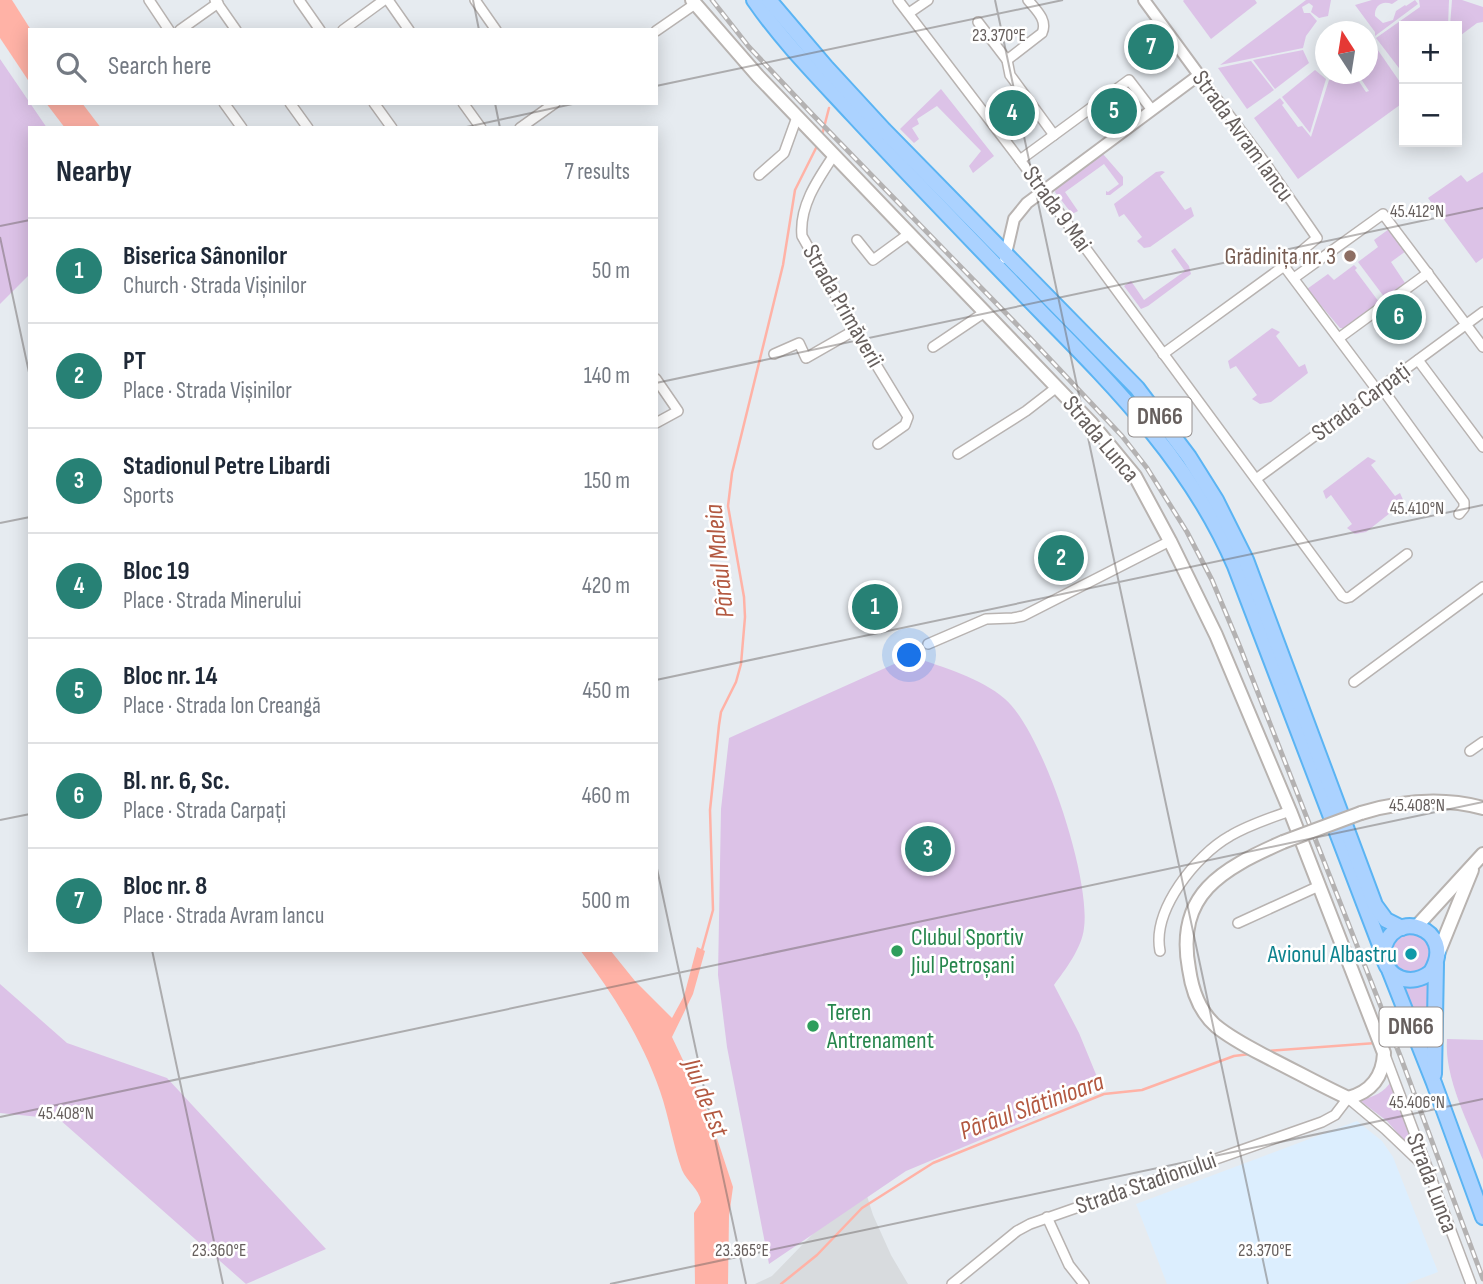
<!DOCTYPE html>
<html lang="en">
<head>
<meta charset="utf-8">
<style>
  :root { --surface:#fff; --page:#f6f6f7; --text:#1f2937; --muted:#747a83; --line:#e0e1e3; --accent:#278175 }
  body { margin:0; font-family:"Sofia Sans Condensed",sans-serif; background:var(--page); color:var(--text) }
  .controls { position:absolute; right:21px; top:21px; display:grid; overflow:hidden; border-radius:0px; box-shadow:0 4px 18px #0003 }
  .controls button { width:63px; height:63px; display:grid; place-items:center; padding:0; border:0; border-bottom:2px solid var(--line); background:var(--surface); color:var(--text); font:35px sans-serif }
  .compass { position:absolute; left:1315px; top:21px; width:63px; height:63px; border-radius:50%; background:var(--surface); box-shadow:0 4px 18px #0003; rotate:348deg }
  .you { position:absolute; left:910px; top:656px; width:24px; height:24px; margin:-18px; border:5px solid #fff; border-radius:50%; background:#1a73e8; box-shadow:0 0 0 10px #1a73e833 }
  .badge { display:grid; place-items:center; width:46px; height:46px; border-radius:50%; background:var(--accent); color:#fff; font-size:23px; font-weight:700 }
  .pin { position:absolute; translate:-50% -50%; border:4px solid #fff; box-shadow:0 2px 7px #0006 }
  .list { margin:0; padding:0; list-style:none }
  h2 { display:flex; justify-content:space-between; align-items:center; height:91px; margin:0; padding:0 28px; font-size:30px }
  h2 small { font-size:23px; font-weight:400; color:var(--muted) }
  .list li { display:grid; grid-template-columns:46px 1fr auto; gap:21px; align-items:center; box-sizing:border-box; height:105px; padding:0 28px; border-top:2px solid var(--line) }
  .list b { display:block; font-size:26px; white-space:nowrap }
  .list p { margin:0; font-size:23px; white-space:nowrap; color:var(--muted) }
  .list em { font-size:23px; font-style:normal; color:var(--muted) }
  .icon { flex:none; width:38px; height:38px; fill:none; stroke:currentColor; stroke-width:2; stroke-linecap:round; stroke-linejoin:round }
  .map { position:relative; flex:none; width:1483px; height:1284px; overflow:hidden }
  .search { position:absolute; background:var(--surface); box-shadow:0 4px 18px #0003; left:28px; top:28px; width:630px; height:77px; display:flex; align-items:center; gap:18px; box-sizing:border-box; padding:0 24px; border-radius:0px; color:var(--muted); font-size:26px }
  .panel { position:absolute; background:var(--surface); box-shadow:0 4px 18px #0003; left:28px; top:126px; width:630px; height:826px; border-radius:0px }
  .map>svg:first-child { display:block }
</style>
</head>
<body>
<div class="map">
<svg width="1483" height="1284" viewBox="0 0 1483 1284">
  <rect width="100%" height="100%" fill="#e6ebf0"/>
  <polygon fill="#dceefe" points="1357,1121 1382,1141 1393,1157 1438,1272 1406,1284 1167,1284 1136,1204"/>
  <polygon fill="#d8dbde" points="867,1196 873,1215 891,1255 908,1284 755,1284 772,1276 836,1210"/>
  <g fill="#dcc2e7">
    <polygon points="1184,0 1255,0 1257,3 1211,39 1183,1"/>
    <polygon points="1306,0 1331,0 1328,16 1319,18 1311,12 1313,6 1309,3 1302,7 1304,13 1310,13 1317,21 1306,36 1303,48 1220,65"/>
    <path d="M1372,0H1398L1392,4C1383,0 1374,5 1375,16L1383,23L1393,20L1396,11L1405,5L1406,6L1415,0L1418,4L1375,36V32L1355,5Z"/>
    <polygon points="1419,0 1449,0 1448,26 1404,26 1404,70 1402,72 1376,38 1420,7"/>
    <polygon points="1452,0 1462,0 1483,7 1483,22 1477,23 1457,38 1457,26 1450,26"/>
    <polygon points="1373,43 1402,85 1401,93 1404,102 1298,179 1254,118 1280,98 1284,103 1282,105 1298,127 1302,126 1311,137 1329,80 1356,77 1366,92 1369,91 1359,76 1368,74"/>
    <polygon points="1303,50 1309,63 1275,89 1253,60"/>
    <polygon points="0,59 47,128 30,128 30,274 0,304"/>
    <polygon points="1251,61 1274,90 1247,109 1218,68"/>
    <polygon points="1315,70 1326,79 1310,133 1282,97"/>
    <polygon points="941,89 994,156 973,173 969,166 981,151 937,106 917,119 919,124 912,128 919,139 914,143 900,129"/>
    <polygon points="1103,154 1123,177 1123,185 1110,195 1106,195 1106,191 1108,192 1119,184 1104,164 1065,192 1078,211 1072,214 1055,192 1056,188"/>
    <polygon points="1162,171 1165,172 1160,176 1185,210 1191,207 1194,216 1150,247 1144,248 1137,241 1142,237 1124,214 1119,217 1114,204 1156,172"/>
    <polygon points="1483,172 1483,258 1476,263 1428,198 1461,175 1467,182"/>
    <polygon points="1389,229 1406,251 1391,262 1405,283 1385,298 1358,262 1378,247 1374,240"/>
    <polygon points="1175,248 1189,266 1191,274 1148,306 1141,309 1124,286 1131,281 1144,300 1185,271 1171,251"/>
    <polygon points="1354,265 1357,268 1355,270 1379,302 1344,328 1340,328 1307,289 1328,274 1334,280"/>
    <polygon points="1272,328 1280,332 1276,336 1299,367 1305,364 1308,373 1271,402 1260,404 1252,399 1257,395 1236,366 1230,369 1228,361"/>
    <polygon points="1368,457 1376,461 1371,465 1395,496 1400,493 1404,502 1366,532 1355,534 1347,528 1352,524 1331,495 1326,499 1323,491"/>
    <path d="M912,656C943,668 980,677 1005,699C1043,732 1091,878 1084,928C1082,948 1065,970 1054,985L1079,1033L1102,1089L906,1171L769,1264L727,1047L718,975L721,809L729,738Z"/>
    <circle cx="1411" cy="953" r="19"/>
    <polygon points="1432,981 1431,1055 1399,986 1416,988"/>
    <polygon points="0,984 67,1043 167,1078 326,1249 246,1284 59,1119 0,1113"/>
    <path d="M1447,1039L1483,1040V1160C1469,1124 1444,1078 1447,1039Z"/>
    <path d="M1392,1080L1414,1144L1416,1154L1387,1121L1359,1100C1374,1097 1384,1093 1392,1080Z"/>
  </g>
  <g fill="#ffb2a6">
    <polygon points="0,0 12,0 31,30 30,83 0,38"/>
    <polygon points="46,103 82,103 101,128 65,128"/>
    <path d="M697,947L705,951L693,994L672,1037L710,1117L733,1187L729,1216L728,1284H695L694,1213L701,1202C699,1188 687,1182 682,1170C673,1145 669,1117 660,1091C642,1039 613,994 580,950H610L635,981L672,1018L684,996Z"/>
  </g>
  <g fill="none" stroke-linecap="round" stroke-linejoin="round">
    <g stroke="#ffb2a6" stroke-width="2.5">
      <polyline points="822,135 829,108"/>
      <polyline points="702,950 713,910 710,810 719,725 721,712 736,682 741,664 745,617 744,597 728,506 732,473 783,265 795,190 818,144"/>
      <polyline points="1267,1051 1376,1043"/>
      <polyline points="781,1284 817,1255 862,1208 933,1163 1104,1094 1142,1090 1234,1056 1250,1054"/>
    </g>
    <defs>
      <g id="minor">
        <polyline points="149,0 169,30"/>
        <polyline points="215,0 236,30"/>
        <polyline points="299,0 320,30"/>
        <polyline points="388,0 409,30"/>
        <polyline points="475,0 496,30"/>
        <polyline points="898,0 1039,185 1342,596 1346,598 1350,597 1407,554"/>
        <polyline points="909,13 928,0"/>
        <polyline points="978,22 1007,60 1010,75 1054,135"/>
        <polyline points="180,30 218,3"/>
        <polyline points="343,30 384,0"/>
        <polyline points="656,31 695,4"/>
        <path d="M1007,60L1042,33C1048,20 1036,10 1028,0"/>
        <polyline points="224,103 242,128"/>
        <polyline points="290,103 308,128"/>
        <polyline points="374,103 392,128"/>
        <polyline points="463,103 481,128"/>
        <polyline points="520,128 555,103"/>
        <path d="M834,155C818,179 799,206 802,236L855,330L908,417L905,425L878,444"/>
        <polyline points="1020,160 1129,80 1152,110"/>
        <polyline points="759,175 784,153 797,117"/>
        <polyline points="857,240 873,260 910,233"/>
        <polyline points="1284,266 1377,390"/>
        <polyline points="1294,278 1383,214 1483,347"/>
        <polyline points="1339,338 1428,273"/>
        <polyline points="933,347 985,312"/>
        <polyline points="774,354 799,343 806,358 855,330"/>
        <polyline points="1163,354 1284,266 1317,238 1263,160 1199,75"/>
        <polyline points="1418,360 1483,447"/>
        <polyline points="656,379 678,411 656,423"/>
        <polyline points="1381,387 1464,502 1464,508 1459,514"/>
        <polyline points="958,454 1026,411 1057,387"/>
        <polyline points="1256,479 1483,312"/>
        <polyline points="928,644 986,619 1013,618 1023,616 1170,541"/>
        <polyline points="1354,682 1483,587"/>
        <polyline points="1470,751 1483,742"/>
        <polyline points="1238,923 1319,886"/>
        <path d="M1160,951C1152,910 1196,855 1230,836C1248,825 1270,818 1290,811"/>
        <polyline points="1385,1055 1471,1284"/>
        <polyline points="1047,1217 1069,1265 1084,1284"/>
        <polyline points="952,1284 1017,1231 1030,1224 1322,1122 1335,1115 1348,1098 1385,1129 1427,1169"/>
      </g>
      <polyline id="tertiary" points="1005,258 1014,219 1027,203 1199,75 1144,0"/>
      <g id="secondary">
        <path d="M692,0L758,76L1092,424L1135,476L1170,541L1216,635L1290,811L1384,1053C1383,1077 1371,1092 1348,1098C1322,1086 1297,1072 1271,1059C1252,1049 1233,1040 1216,1026C1200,1012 1192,990 1189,969C1175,894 1222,869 1283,842"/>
        <path d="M1361,813C1401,801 1442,797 1483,808"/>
        <polyline points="1416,927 1483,854"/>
        <polyline points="1438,954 1472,870"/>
      </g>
      <g id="primary">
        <path d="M754,0C783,42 819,78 854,116C916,183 980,249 1044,315C1119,391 1192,466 1235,566L1383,953C1386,980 1412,987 1431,972C1458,928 1390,905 1383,953"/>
        <polyline points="769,0 826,67 884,130 1137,388 1189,457 1216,500 1246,560 1375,905 1386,920 1402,928"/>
        <polyline points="1390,972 1434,1083 1483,1217"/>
        <polyline points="1434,1074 1436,964"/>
      </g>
    </defs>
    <use href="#minor" stroke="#b8b3b1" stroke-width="12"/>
    <use href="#tertiary" stroke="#b8b3b1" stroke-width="14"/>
    <use href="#secondary" stroke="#b8b3b0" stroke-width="16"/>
    <use href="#primary" stroke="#5bb4f3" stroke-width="18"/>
    <use href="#minor" stroke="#fff" stroke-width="9"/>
    <use href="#tertiary" stroke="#fff" stroke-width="10"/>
    <use href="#secondary" stroke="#fff" stroke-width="12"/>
    <use href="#primary" stroke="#abd2ff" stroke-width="14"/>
    <defs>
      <polyline id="rail" points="712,0 749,47 813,115 1030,338 1122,436 1147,468 1187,532 1212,580 1240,647 1401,1058 1483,1279"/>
    </defs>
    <use href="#rail" stroke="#b4b2b2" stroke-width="5"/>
    <use href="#rail" stroke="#fff" stroke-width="2.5" stroke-dasharray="8" stroke-linecap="butt"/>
    <defs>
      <polyline id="secondary-bridge" points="1283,842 1361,813"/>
    </defs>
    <use href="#secondary-bridge" stroke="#b8b3b0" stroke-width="16" stroke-linecap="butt"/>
    <use href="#secondary-bridge" stroke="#fff" stroke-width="12"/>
  </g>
  <path fill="none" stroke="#665f5d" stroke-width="2" stroke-opacity="0.45" d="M473,0L479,30M995,0L1268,1284M656,86L1063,0M495,103L500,128M462,128L577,103M0,226L30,220M0,237L30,377M656,383L1483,208M0,523L30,517M656,680L1483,505M0,820L30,814M656,864L746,1284M152,950L223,1284M0,1117L1483,802M610,1284L1483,1099"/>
  <circle fill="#8d6e63" stroke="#fff" stroke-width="2.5" cx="1350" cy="256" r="7"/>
  <g fill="#2e9e5b" stroke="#fff" stroke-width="2.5">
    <circle cx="897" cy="951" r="7"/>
    <circle cx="813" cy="1026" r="7"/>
  </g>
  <circle fill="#0f9aa8" stroke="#fff" stroke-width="2.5" cx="1411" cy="954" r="7"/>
  <g text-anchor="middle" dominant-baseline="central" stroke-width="5" stroke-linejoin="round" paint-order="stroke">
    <g fill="#fff" stroke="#948f8e" stroke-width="2">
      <rect x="1128.5" y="397.5" width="63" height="39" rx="5"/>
      <rect x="1379.5" y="1007.5" width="63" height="39" rx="5"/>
    </g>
    <g font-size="23" font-weight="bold" fill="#665f5d">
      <text x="1160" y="417">DN66</text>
      <text x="1411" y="1027">DN66</text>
    </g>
    <g font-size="24" fill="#665f5d" stroke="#fff">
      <text transform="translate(1243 136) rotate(54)">Strada Avram Iancu</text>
      <text transform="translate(1057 209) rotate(54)">Strada 9 Mai</text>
      <text transform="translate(843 306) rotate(60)">Strada Primăverii</text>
      <text transform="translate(1361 402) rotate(-36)">Strada Carpați</text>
      <text transform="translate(1101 439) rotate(50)">Strada Lunca</text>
      <text transform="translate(1146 1183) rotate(-19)">Strada Stadionului</text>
      <text transform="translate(1432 1183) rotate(69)">Strada Lunca</text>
    </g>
    <g font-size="24" fill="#785e54" stroke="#fff" text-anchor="end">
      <text x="1336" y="256">Grădinița nr. 3</text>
    </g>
    <g font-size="24" fill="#27864d" stroke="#fff" text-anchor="start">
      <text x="911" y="937">Clubul Sportiv<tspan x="911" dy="28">Jiul Petroșani</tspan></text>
      <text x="827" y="1012">Teren<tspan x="827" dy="28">Antrenament</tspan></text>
    </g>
    <g font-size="24" fill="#0d838f" stroke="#fff" text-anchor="end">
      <text x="1397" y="954">Avionul Albastru</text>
    </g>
    <g font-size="26" font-style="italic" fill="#b35941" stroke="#fff">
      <text transform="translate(720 561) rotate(-96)">Pârâul Maleia</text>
      <text transform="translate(705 1098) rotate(68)">Jiul de Est</text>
      <text transform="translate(1032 1107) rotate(-20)">Pârâul Slătinioara</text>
    </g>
  </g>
  <g font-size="18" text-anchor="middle" fill="#665f5d" stroke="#fff" stroke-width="5" stroke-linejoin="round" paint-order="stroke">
    <text x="999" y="41">23.370°E</text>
    <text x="1417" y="217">45.412°N</text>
    <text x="1417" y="514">45.410°N</text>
    <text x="1417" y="811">45.408°N</text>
    <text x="1417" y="1108">45.406°N</text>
    <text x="66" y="1119">45.408°N</text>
    <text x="219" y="1256">23.360°E</text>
    <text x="742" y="1256">23.365°E</text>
    <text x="1265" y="1256">23.370°E</text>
  </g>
</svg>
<div class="controls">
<button>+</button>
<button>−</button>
</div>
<svg class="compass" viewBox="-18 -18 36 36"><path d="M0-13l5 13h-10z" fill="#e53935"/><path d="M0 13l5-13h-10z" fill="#747a83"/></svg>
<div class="you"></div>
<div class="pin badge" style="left:875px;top:607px">1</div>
<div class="pin badge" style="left:1061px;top:558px">2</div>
<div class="pin badge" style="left:928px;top:849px">3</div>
<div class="pin badge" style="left:1012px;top:113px">4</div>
<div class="pin badge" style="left:1114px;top:111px">5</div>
<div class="pin badge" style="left:1399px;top:317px">6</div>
<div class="pin badge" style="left:1151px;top:47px">7</div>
<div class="search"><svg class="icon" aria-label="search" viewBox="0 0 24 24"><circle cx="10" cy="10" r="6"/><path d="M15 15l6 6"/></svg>Search here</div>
<section class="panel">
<h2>Nearby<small>7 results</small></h2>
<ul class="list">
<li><span class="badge">1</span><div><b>Biserica Sânonilor</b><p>Church · Strada Vișinilor</p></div><em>50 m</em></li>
<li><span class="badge">2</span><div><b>PT</b><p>Place · Strada Vișinilor</p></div><em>140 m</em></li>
<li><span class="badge">3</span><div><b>Stadionul Petre Libardi</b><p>Sports</p></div><em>150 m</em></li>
<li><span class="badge">4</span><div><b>Bloc 19</b><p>Place · Strada Minerului</p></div><em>420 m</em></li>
<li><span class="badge">5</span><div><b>Bloc nr. 14</b><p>Place · Strada Ion Creangă</p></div><em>450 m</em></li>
<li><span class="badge">6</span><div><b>Bl. nr. 6, Sc.</b><p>Place · Strada Carpați</p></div><em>460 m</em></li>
<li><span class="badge">7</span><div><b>Bloc nr. 8</b><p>Place · Strada Avram Iancu</p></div><em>500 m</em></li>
</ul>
</section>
</div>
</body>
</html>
